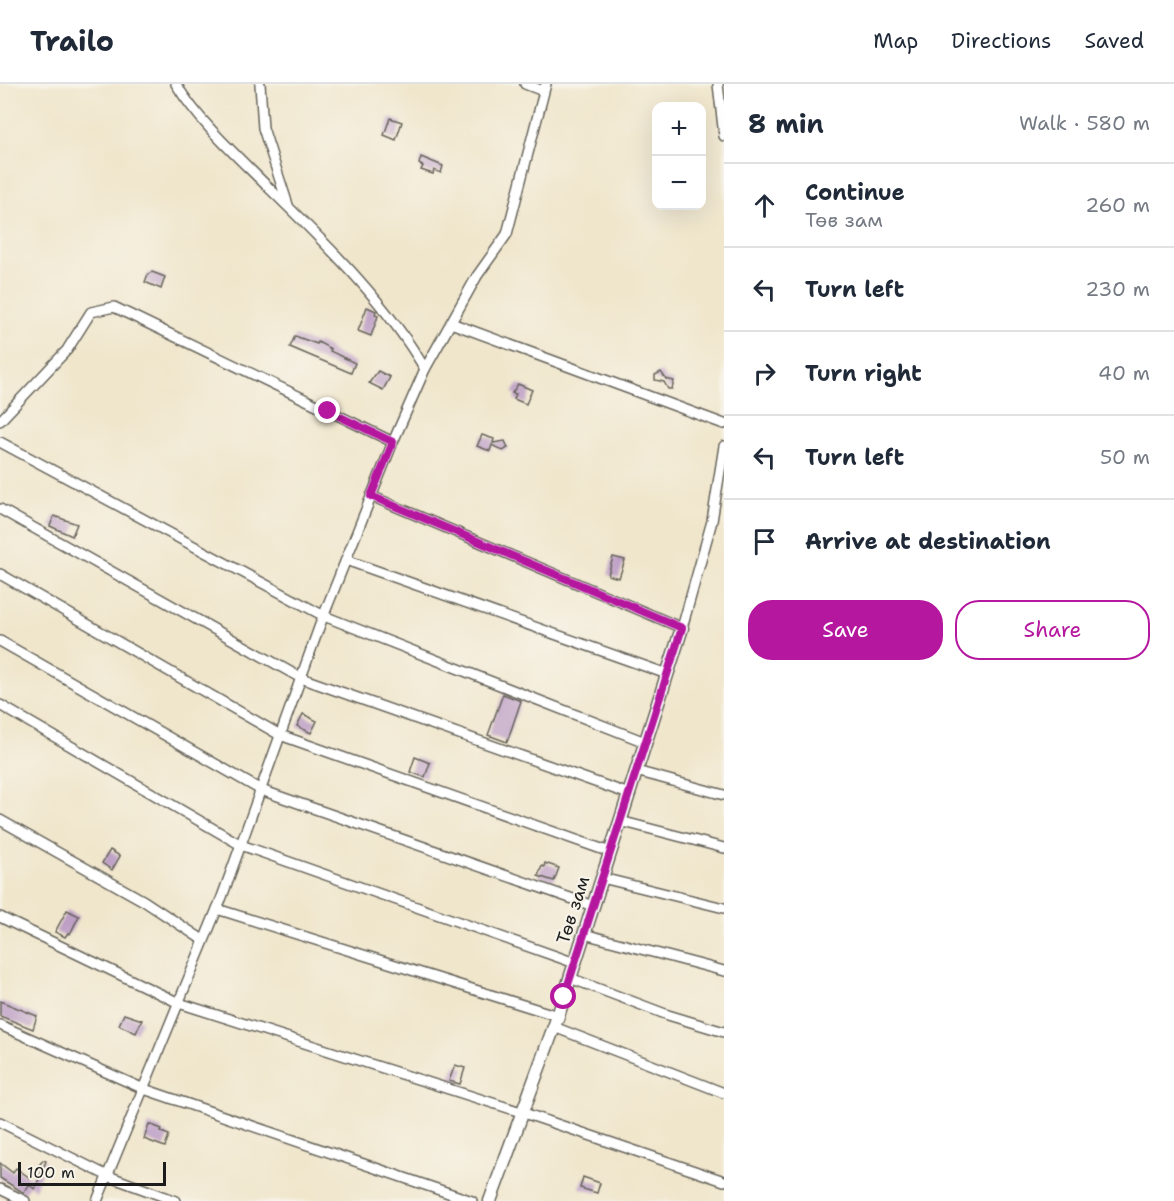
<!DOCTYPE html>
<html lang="en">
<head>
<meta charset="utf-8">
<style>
  :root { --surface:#fff; --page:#f6f6f7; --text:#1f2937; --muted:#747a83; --line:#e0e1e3; --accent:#b5179e }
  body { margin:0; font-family:"Shantell Sans",sans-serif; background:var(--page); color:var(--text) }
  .controls { position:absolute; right:18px; top:18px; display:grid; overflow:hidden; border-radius:12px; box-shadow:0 6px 24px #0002 }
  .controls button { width:54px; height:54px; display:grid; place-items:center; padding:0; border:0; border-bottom:2px solid var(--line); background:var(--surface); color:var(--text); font:30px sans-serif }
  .scale { position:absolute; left:18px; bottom:15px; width:148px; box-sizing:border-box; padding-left:6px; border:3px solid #1c1c1c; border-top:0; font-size:16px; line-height:21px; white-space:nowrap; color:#1c1c1c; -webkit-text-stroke:4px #f7f3e8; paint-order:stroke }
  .stop { position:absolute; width:18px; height:18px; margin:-14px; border:4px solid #b5179e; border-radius:50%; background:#fff }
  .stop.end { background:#b5179e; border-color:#fff; box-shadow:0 2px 6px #0008 }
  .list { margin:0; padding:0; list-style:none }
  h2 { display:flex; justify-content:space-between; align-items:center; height:78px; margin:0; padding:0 24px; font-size:26px }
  h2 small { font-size:20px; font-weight:400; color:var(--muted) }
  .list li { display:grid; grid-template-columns:39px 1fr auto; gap:18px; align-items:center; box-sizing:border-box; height:84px; padding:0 24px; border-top:2px solid var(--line) }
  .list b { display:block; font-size:22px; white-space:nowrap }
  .list p { margin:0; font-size:20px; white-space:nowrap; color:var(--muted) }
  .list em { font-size:20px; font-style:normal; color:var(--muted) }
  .actions { display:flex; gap:12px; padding:18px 24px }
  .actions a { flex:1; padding:14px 0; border:2px solid var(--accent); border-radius:24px; text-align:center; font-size:21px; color:var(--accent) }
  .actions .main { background:var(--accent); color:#fff }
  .icon { flex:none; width:33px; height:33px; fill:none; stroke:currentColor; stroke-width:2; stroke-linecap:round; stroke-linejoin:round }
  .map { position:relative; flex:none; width:724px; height:1117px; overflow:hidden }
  header { display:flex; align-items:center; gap:36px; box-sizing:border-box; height:84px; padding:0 30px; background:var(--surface); border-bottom:2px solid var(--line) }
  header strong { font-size:28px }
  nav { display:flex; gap:33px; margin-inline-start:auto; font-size:21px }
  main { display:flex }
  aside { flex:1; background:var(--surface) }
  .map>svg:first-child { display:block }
</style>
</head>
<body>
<header>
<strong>Trailo</strong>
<nav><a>Map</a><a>Directions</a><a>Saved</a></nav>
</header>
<main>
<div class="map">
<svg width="724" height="1117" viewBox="0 0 724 1117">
  <rect width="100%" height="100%" fill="#f7f3e8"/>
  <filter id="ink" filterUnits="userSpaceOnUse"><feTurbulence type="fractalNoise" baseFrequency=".0167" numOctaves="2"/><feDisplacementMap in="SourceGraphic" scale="12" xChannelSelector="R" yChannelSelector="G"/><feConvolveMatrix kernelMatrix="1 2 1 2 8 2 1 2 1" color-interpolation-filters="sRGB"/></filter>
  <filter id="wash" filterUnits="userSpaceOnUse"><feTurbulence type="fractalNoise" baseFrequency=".008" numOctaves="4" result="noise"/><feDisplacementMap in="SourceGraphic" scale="24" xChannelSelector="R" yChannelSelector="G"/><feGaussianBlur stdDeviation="1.35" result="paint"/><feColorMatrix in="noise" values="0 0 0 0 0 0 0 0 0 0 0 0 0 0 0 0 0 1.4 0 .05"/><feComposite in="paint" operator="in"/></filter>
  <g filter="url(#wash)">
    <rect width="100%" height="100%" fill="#f0e6cc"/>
    <g id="blocks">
      <g fill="#bd9fc6">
        <polygon points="390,34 402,38 396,56 384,51"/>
        <polygon points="421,73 443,82 441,89 434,86 433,90 421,86 423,82 419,80"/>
        <polygon points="152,188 165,193 161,205 145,198 148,190"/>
        <polygon points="367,223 376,227 375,231 378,232 371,252 358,247"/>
        <polygon points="295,252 317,260 318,258 331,265 330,267 355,279 351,289 290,263"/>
        <polygon points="378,287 390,293 383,306 369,299"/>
        <polygon points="661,288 666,295 674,297 672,305 668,305 664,298 655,296 655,291"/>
        <polygon points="518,300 532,306 526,320 514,315 516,310 512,309"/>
        <polygon points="482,351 494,355 493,359 505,357 508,364 503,367 492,361 490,367 477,362"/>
        <polygon points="54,432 77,440 72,452 50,442"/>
        <polygon points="613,473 625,476 619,494 608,491"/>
        <polygon points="503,610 521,617 507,658 488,651"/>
        <polygon points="303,630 317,637 311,649 297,642"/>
        <polygon points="415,673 430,679 425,693 410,688"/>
        <polygon points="110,766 120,772 112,786 102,779"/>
        <polygon points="545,779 559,784 554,797 538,792 542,782 544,783"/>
        <polygon points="67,826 79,832 70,850 68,849 65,853 55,848"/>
        <polygon points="0,917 37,932 33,945 0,932"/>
        <polygon points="124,930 142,936 136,949 119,941"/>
        <polygon points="455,981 465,984 460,1000 449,997"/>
        <polygon points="149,1040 162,1045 161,1048 169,1051 165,1063 144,1055"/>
        <polygon points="43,1076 46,1077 35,1105 29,1101 24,1109 0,1094 0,1079 13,1089 16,1084 30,1094"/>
        <polygon points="583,1093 600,1099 597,1109 580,1104"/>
      </g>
    </g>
  </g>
  <g filter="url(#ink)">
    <use href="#blocks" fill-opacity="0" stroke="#66635a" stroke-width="1.5"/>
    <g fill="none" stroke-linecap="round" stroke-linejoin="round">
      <defs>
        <g id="minor">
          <polyline points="260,0 263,44 288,121"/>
          <polyline points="525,0 543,7"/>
          <polyline points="718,0 724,52"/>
          <polyline points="451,239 724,340"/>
          <polyline points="425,285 477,192 507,150 546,0"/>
          <polyline points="0,337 67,266 91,228 114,223 393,358"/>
          <polyline points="0,358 324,532 645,658"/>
          <polyline points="371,412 682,544 712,437 724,362"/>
          <polyline points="0,425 301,594 629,710"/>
          <polyline points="346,476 667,590"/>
          <polyline points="0,490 280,651 610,768"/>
          <polyline points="0,557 261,706 593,822"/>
          <polyline points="0,621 241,761 575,879"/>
          <polyline points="636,687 724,711"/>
          <polyline points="0,736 144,817 203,856"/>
          <polyline points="620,737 724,764"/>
          <polyline points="602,794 724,824"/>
          <polyline points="217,825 558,932"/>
          <polyline points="0,833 179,919 521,1028 724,1097"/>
          <polyline points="584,850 724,887"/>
          <polyline points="570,894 668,931 724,948"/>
          <polyline points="0,941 144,1005 472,1117"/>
          <polyline points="554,943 724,1009"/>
          <polyline points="0,1038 108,1092 176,1117"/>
          <polyline points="0,1105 25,1117"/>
          <path d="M97,1117L222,813L321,538L393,358L425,285C384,215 325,159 267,102C236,71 199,38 176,0"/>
        </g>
        <polyline id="tertiary" points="490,1117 558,932 682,544"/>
      </defs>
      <use href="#minor" stroke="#66635a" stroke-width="12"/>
      <use href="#tertiary" stroke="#66635a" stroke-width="15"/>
      <use href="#minor" stroke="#fff" stroke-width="9"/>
      <use href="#tertiary" stroke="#fff" stroke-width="12"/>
    </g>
  </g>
  <g fill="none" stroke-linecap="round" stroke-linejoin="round" filter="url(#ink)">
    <polyline stroke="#b5179e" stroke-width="8" points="328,327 393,358 371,412 682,544 564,913"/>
  </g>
  <g text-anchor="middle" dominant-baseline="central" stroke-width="4.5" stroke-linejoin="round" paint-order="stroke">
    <g font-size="18" fill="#1c1c1c" stroke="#f7f3e8">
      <text transform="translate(573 826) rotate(-72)">Төв зам</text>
    </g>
  </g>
</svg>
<div class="controls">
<button>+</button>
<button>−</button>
</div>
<div class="scale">100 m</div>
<div class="stop" style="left:564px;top:913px"></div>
<div class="stop end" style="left:328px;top:327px"></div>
</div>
<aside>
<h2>8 min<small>Walk · 580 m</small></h2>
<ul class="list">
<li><svg class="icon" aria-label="ahead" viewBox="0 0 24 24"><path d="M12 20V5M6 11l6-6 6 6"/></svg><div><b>Continue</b><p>Төв зам</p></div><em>260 m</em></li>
<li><svg class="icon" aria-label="left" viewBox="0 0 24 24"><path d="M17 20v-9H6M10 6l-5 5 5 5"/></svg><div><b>Turn left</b></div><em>230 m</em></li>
<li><svg class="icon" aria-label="right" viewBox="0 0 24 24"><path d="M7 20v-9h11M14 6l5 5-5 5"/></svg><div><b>Turn right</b></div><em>40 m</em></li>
<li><svg class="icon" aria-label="left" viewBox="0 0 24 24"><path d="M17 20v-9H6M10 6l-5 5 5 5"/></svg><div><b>Turn left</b></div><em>50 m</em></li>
<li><svg class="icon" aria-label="arrive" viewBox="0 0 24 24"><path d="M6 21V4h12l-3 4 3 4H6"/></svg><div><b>Arrive at destination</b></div></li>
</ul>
<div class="actions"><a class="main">Save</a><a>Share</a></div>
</aside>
</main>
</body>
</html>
